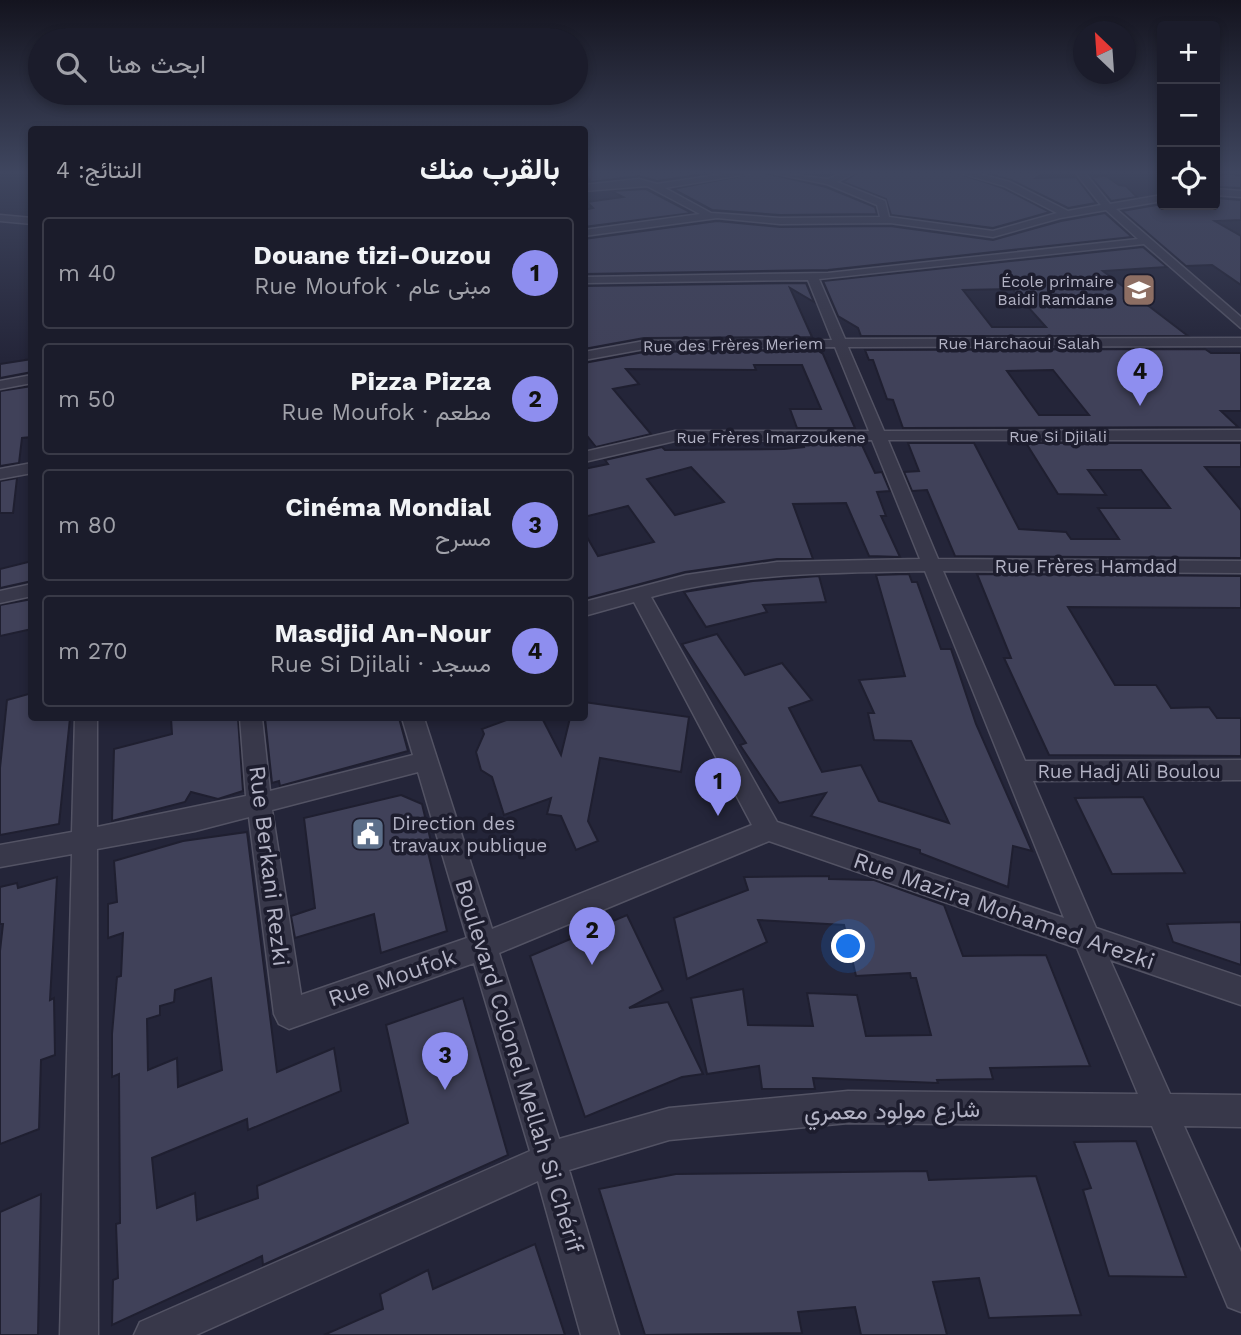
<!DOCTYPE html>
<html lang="ar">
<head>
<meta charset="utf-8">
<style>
  :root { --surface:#1b1c2b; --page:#242533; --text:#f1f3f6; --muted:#a0a1a9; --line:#393a47; --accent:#8e8eef }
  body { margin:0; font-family:"Work Sans",Vazirmatn,sans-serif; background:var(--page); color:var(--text); direction:rtl }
  .controls { position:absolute; right:21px; top:21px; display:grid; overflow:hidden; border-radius:7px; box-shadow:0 4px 10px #0003 }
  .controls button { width:63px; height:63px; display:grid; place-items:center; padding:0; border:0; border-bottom:2px solid var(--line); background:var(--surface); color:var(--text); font:35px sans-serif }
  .compass { position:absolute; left:1073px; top:21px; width:63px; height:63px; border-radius:50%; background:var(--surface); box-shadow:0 4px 10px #0003; rotate:335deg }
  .you { position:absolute; left:849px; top:947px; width:24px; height:24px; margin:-18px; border:5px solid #fff; border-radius:50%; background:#1a73e8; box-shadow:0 0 0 10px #1a73e833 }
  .badge { display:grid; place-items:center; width:46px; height:46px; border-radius:50%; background:var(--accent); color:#111; font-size:23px; font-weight:700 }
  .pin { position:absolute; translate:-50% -58px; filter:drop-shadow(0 2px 4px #0008) }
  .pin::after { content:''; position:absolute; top:37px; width:24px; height:21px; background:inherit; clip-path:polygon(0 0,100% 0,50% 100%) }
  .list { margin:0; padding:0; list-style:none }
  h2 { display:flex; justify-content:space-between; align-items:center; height:91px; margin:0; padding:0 28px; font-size:30px }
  h2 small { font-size:23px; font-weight:400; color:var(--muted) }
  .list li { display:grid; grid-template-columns:46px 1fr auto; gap:21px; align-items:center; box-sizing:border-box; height:112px; margin:0 14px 14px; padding:0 14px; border:2px solid var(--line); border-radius:7px }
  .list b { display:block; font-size:26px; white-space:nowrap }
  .list p { margin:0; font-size:23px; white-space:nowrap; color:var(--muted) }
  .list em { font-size:23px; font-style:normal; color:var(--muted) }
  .icon { flex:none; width:38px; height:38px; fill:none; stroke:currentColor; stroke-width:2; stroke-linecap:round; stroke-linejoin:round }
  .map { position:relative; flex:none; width:1241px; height:1335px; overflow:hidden; direction:ltr }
  .search { position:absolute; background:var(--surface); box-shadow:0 4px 10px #0003; left:28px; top:28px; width:560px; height:77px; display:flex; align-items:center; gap:18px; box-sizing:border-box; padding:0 24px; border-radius:38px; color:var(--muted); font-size:26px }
  .panel { position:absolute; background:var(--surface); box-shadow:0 4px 10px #0003; left:28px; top:126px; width:560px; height:595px; border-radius:7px; direction:rtl }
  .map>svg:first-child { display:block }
</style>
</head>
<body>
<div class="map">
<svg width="1241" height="1335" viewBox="0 0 1241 1335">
  <rect width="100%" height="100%" fill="#242539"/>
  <g fill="#404159" stroke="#1f1f30" stroke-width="2" fill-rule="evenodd">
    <polygon points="584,172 717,172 657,181 639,176 591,182"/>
    <polygon points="761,172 826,187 875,207 877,214 780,215 712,210 673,189"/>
    <polygon points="858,172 955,172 1003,188 1050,212 993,228 891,215 886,199 843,182"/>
    <polygon points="983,172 1045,172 1036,178 1076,177 1096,203 1068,208 1011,180"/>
    <polygon points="1228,173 1241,176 1241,188 1215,187 1215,177"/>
    <polygon points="1106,176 1119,185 1126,186 1137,197 1111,201 1091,177"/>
    <polygon points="646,189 692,213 584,227 584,210 593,208 587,202 623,197 611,191"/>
    <polygon points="1215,198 1241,200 1241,220 1215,221 1241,236 1241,285 1212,265 1186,266 1122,211 1162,204 1215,205"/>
    <polygon points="1105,213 1132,237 828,270 584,274 584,239 717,221 780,227 890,226 993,240 1061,221"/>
    <path d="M1143,247L1167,267L1103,271L1188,336H861L858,328L838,316L823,281ZM1012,289L1046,327H992L963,290Z"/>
    <polygon points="806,283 814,302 790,288 812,337 644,338 584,349 584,286"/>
    <path d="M1205,349L1211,353H1241V411H1221L1238,427L903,428L893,400L887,399L873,360H869L865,350ZM1053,370L1089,415H1039L1007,371Z"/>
    <polygon points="817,350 823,354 855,428 797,428 790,409 821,409 802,365 754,365 756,370 626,369 639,384 613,389 651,434 596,447 584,432 584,363 644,352"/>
    <polygon points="32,359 32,372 0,378 0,364"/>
    <polygon points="32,386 32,437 22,438 19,463 0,466 0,391"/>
    <path d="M803,443H861L875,473L882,472L890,491L877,492L886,516H881L900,557L869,556L846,503L793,504L813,559H777L685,572L584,599V532L598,556L654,542L628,506L584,517V469L608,464L605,460L662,447L665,450L784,449L804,447ZM691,467L724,502L675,515L647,479Z"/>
    <polygon points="908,443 974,443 1019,529 1066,532 1071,539 1119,539 1098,508 1170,508 1141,470 1088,470 1106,495 1058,494 1026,443 1241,443 1241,467 1205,467 1241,510 1241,558 955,556 927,490 912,491 904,472 919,471"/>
    <polygon points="17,478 13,513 0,513 0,481"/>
    <polygon points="32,561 32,581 0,588 0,569"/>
    <polygon points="909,574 912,582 917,582 941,649 951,649 976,724 1032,851 1013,846 1008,887 920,853 920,850 811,816 826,793 779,803 740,745 746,743 682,644 717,634 745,675 782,663 812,700 789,708 822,772 861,765 879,801 949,823 911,741 874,740 868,713 874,713 859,680 905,676 876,575"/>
    <polygon points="977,574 1241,576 1241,608 1068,607 1115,685 1156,685 1171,708 1209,707 1217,718 1241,718 1241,756 1049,755 1004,658 1011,658"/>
    <polygon points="819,576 826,602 763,605 767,612 706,627 684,592 753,581"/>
    <polygon points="32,599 32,629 0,636 0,605"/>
    <polygon points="32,693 32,718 70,718 59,824 0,835 0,768 7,700"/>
    <polygon points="584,702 689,717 681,772 600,758 588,821 598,841 576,850 561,816 547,814 551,798 504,815 492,777 481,770 476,752 484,734 482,729 512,718 542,718 561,755 570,718 584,718"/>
    <polygon points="171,718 238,718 243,791 218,799 191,792 185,802 112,821 114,749 172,734"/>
    <polygon points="265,718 399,718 408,751 280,786 279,781 272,783"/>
    <polygon points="401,795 422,804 433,850 428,852 447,931 381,953 374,914 295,938 291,916 315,908 304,818"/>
    <polygon points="1143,797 1185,873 1112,874 1075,798"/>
    <path d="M247,832L277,1072L334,1048L341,1091L248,1130L247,1119L152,1158L157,1208L195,1193L197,1220L258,1198L257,1186L408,1123L386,1025L463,998L508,1155L263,1265L262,1256L112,1325L113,1280L118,1278L116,1224L120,1223L119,1074L112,1077V1034L117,977L121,976L123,933L108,938V904L117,902L114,861L183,841ZM211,978L222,1070L178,1087L177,1058L148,1070L147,1019L160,1015V1006L174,1002L175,990Z"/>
    <polygon points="829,876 829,879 874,880 944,905 963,956 1046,955 1090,1066 990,1068 993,1079 937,1080 938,1083 813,1078 815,1089 762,1089 759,1066 707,1074 691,998 743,989 748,1025 813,1026 807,993 857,995 866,1036 931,1035 916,978 911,978 910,973 856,976 844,925 758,920 767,942 687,979 674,918 748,890 744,877"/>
    <polygon points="57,877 50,1000 54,998 55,1055 41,1060 39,1129 0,1144 0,951 3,924 0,924 0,887 17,883 18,888"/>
    <polygon points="627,915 663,990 629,1008 668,1002 703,1074 682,1077 585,1117 530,956"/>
    <polygon points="1241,922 1241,965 1173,942 1167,924"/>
    <polygon points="1136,1141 1186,1277 1109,1276 1083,1190 1091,1188 1074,1142"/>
    <polygon points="927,1171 929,1180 1036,1176 1081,1315 989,1318 979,1278 933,1282 947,1335 861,1335 855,1307 798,1312 802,1333 645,1335 599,1189 676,1174"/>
    <polygon points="41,1194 38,1335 0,1335 0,1212"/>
    <polygon points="535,1244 565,1335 324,1335 383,1309 380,1294 428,1270 433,1289"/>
  </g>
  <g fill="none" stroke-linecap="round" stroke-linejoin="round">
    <defs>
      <g id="minor">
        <path d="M736,172H759L665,188L711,213L780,218L880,217L877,205L827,184L767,172L828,179L844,172H856L837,182L885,201L889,217L993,231L1057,213L1004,186L957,172H972L1010,182L1068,211L1101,205L1075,172H1084L1110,204L1162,195V201L1116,209L1241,317V328L1144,244L819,279L845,339L1241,338V346L848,347L884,431L1241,430V440H888L938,559L1241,561V573L943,571L1025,761L1241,760V780L1033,781L1096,928L1241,977V1005L1110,960L1170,1094L1241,1095V1127L1184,1126L1241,1252V1312L1228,1307L1152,1126L848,1123L669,1140L569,1170L619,1335H581L538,1181L196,1335H134L140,1322L530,1151L474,963L289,1029L279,1024L274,1014L249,817L195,831L97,849L98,1335H60L72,854L0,867V845L72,832L75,718H97V827L246,796L240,718H262L270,791L413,755L402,718H424L492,929L752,825L634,602L584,616V602L686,575L777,562L920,559L872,440L675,441L584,462V452L675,431H869L835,347L644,349L584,360V352L644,341L832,340L808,280L584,283V277L828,273L1138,239L1106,210L1060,218L993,237L890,223L780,224L717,218L584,236V230L700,214L647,186L584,191V185L639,179L657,184ZM925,571L1064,918L777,822L651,597C741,572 832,573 925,571ZM418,772L467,938L301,995L272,810ZM769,841L1077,948L1138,1094L848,1091L669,1108L559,1139L499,953Z"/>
        <polygon points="1215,189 1241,191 1241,197 1215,195"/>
        <polygon points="0,215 32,218 32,224 0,221"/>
        <polygon points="32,375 32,383 0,389 0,381"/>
        <polygon points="32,463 32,473 0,479 0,469"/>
        <polygon points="32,584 32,596 0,603 0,591"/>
      </g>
    </defs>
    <use href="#minor" stroke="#535364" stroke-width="3"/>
    <use href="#minor" fill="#38384a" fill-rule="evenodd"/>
  </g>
  <linearGradient id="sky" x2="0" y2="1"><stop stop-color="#14141f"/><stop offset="0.48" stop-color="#3f465f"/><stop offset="1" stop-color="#3f465f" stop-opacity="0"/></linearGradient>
  <rect width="1241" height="359" fill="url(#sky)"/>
  <defs>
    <symbol id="school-square" viewBox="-11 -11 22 22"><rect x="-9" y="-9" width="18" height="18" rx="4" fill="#8d6e63" stroke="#1d1d2e"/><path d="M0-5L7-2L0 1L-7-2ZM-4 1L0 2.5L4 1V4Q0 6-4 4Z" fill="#fff"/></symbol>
    <symbol id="civic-square" viewBox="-11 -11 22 22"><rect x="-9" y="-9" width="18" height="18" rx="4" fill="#5c6f8a" stroke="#1d1d2e"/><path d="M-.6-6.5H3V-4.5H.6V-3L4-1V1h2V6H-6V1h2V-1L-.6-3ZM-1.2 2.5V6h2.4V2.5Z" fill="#fff"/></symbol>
  </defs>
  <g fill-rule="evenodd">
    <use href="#school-square" x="1120" y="271" width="38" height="38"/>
    <use href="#civic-square" x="349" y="815" width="38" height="38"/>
  </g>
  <g text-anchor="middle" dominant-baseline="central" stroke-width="7" stroke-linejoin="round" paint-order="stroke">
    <g font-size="16" fill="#b3b3c5" stroke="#1d1d2e" text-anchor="end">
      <text x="1114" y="281">École primaire<tspan x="1114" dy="18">Baidi Ramdane</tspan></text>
    </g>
    <g font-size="16" fill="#b3b3c5" stroke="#1d1d2e">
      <text x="1019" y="343">Rue Harchaoui Salah</text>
      <text transform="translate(733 345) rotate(-1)">Rue des Frères Meriem</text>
      <text x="1058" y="436">Rue Si Djilali</text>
      <text x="771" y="437">Rue Frères Imarzoukene</text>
    </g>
    <g font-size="19" fill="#b3b3c5" stroke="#1d1d2e">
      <text x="1086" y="566">Rue Frères Hamdad</text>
      <text x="1129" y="771">Rue Hadj Ali Boulou</text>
    </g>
    <g font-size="19" fill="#b3b3c5" stroke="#1d1d2e" text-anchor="start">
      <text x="392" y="823">Direction des<tspan x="392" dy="22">travaux publique</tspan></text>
    </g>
    <g font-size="23" fill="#b3b3c5" stroke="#1d1d2e">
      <text transform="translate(269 866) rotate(83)">Rue Berkani Rezki</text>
      <text transform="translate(1004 911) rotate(19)">Rue Mazira Mohamed Arezki</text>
      <text transform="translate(392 978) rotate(-19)">Rue Moufok</text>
      <text transform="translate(519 1066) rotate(73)">Boulevard Colonel Mellah Si Chérif</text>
      <text transform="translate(892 1111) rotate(-1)">شارع مولود معمري</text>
    </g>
  </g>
</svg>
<div class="controls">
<button>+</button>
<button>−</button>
<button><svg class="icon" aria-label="locate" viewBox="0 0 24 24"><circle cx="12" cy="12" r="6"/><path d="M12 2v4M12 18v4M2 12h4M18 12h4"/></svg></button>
</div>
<svg class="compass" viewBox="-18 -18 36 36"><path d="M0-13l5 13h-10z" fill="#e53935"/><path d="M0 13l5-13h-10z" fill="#a0a1a9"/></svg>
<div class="you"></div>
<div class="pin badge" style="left:718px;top:816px">1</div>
<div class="pin badge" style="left:592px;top:965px">2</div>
<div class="pin badge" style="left:445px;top:1090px">3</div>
<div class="pin badge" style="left:1140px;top:406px">4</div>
<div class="search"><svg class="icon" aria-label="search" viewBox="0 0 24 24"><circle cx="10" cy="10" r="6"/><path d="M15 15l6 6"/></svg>ابحث هنا</div>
<section class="panel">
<h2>بالقرب منك<small>النتائج: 4</small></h2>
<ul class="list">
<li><span class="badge">1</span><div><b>Douane tizi-Ouzou</b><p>مبنى عام · Rue Moufok</p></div><em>40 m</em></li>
<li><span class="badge">2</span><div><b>Pizza Pizza</b><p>مطعم · Rue Moufok</p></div><em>50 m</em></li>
<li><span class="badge">3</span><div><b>Cinéma Mondial</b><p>مسرح</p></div><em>80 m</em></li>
<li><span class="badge">4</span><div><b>Masdjid An-Nour</b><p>مسجد · Rue Si Djilali</p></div><em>270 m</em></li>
</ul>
</section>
</div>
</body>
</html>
